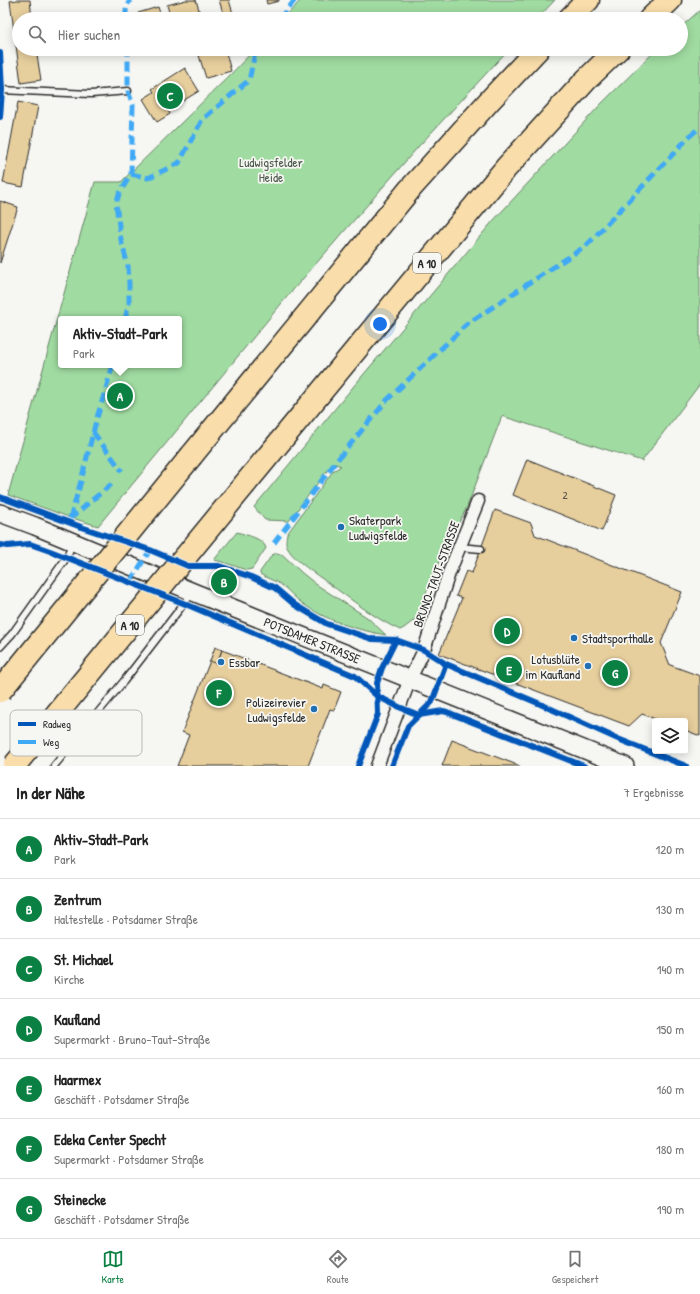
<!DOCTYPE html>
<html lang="de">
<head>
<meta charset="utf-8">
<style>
  :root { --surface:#fff; --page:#f2f2f2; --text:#222; --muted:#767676; --line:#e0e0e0; --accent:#0b8043 }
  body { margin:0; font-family:"Patrick Hand",sans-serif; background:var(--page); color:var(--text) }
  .controls { position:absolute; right:12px; bottom:12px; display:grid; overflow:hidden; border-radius:4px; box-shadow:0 2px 10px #0003 }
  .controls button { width:36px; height:36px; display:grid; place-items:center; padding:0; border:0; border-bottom:1px solid var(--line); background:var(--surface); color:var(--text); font:20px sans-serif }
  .you { position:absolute; left:380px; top:324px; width:14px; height:14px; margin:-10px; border:3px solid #fff; border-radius:50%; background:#1a73e8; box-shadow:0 0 0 6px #1a73e833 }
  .badge { display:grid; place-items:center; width:26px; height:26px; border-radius:50%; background:var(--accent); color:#fff; font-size:13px; font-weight:700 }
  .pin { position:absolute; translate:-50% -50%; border:2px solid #fff; box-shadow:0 1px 4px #0006 }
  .popup { position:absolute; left:58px; top:316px; width:124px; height:52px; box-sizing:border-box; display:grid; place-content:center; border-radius:4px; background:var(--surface); filter:drop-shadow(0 1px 3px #0005); font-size:13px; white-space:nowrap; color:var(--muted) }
  .popup b { font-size:15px; color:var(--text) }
  .popup::after { content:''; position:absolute; left:50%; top:100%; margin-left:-8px; border:8px solid transparent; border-top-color:var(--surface) }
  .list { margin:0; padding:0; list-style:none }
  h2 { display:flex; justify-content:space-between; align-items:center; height:52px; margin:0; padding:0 16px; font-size:17px }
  h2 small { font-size:13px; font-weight:400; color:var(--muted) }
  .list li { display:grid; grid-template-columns:26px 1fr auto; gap:12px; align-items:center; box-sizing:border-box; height:60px; padding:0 16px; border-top:1px solid var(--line) }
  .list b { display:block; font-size:15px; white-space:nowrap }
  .list p { margin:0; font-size:13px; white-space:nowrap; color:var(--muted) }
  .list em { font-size:13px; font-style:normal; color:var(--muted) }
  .icon { flex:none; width:22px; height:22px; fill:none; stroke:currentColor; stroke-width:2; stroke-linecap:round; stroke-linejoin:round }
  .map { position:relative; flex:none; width:700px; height:766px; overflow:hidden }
  .search { position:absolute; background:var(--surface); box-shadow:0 2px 10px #0003; left:12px; right:12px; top:12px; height:44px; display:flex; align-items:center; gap:10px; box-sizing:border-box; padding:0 14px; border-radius:22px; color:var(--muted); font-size:15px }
  .sheet { height:472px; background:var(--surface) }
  nav { display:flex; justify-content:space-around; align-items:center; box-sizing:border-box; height:56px; border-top:1px solid var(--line); background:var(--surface); font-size:11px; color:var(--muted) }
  nav a { display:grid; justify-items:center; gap:2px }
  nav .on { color:var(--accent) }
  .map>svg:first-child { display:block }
</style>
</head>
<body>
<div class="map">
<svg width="700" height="766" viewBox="0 0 700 766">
  <rect width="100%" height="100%" fill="#f6f6f2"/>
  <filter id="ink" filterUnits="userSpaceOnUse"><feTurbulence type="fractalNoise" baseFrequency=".025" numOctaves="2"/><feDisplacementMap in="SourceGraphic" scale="8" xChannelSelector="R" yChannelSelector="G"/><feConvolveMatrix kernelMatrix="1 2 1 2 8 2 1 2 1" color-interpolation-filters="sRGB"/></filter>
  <g filter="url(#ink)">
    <g fill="#a0dba1" stroke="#668366" fill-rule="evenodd">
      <polygon points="301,0 555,0 537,19 283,19"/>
      <path d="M700,10V384L642,461L502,416L467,507L441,557L427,591L420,613L413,621L404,628L400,630C374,618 351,599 328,583C316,574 296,562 288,549C285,544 286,539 287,534L333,471L341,466L333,463L289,521L265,520L254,507L353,387L493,221L601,104L657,49H681V27Z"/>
      <path d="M255,49H509L418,147L286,298L98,526L66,516L8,495L95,182H121L232,73ZM61,319H179V365H61Z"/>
      <path d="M237,532C246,535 263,538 266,548L252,569L246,570L223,562L214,560Z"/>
      <path d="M277,553L283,555L302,573L317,585L368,618L386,635C357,630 327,621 303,604C294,598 288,589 280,584C273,580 266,578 260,574V572L272,555Z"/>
    </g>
    <g fill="#e6ce9d" stroke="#2b2b2b">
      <polygon points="17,0 30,0 32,19 19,19 19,49 36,49 41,80 21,83 10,1"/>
      <polygon points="186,0 196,0 201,17 193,19 171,19 167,5"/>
      <polygon points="219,0 229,0 234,17 225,19"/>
      <polygon points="266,0 279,0 279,1 267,4"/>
      <polygon points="158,7 162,19 140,19 138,13"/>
      <polygon points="197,49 225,49 231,71 206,78"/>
      <polygon points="185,68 199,91 168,110 170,114 157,122 143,99 154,92 152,89"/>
      <polygon points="18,102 38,106 23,187 3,183"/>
      <polygon points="0,201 18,207 0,263"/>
      <polygon points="527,459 616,495 602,531 513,495"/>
      <polygon points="495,510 531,523 535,535 682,592 661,643 670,665 700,676 700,736 685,730 685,721 661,721 642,714 629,726 439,654 462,598 456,596 466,571 472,573"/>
      <polygon points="215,647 222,650 217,664 210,661"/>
      <polygon points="222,650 323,689 324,685 341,692 334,710 330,709 308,766 177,766 189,735 182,732 210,661 217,664"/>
      <polygon points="452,740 520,766 442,766"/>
    </g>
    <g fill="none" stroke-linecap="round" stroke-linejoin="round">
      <defs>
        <g id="lane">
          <polyline points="0,90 91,94 128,91"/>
          <polyline points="459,547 481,549"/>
          <polyline points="0,647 12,634 67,557 72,543"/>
          <polyline points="54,766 124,681 192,593"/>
        </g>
        <polyline id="street" points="377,766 410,679 424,650 449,573 478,501"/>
        <g id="secondary">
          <path id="s1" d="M0,513L35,526L193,592L625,766"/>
        </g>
        <g id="highway">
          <polyline points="569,19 588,0"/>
          <polyline points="650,19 670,0"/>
          <polyline points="192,455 410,189 491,99 538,49"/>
          <polyline points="245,484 506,168 587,79 618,49"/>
        </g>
      </defs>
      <use href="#lane" stroke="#2b2b2b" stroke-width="9"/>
      <use href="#street" stroke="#2b2b2b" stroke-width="15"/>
      <use href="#secondary" stroke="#2b2b2b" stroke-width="20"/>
      <use href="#highway" stroke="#2b2b2b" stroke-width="25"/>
      <use href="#lane" stroke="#f6f6f2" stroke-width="6"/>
      <use href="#street" stroke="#f6f6f2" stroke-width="12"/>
      <use href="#secondary" stroke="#f6f6f2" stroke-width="17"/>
      <use href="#highway" stroke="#f9deab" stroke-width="22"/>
      <defs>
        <g id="highway-bridge">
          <polyline points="0,691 192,455"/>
          <polyline points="14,766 245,484"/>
        </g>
      </defs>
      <use href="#highway-bridge" stroke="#2b2b2b" stroke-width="25" stroke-linecap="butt"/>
      <use href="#highway-bridge" stroke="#f9deab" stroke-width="22"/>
      <g stroke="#3fa9f5" stroke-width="5" stroke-dasharray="10 5" stroke-linecap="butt">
        <path d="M126,19C126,11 125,6 131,0"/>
        <polyline points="279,19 295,0"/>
        <polyline points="131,174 148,178 179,163 202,120 249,80 256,49"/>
        <polyline points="125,319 129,303 129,284 128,266 121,240 116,204 119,194 131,174 133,105 128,91 128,49"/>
        <polyline points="93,432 122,471"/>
        <polyline points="69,519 113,483"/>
        <polyline points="70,519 81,481 96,421 113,365"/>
        <polyline points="274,543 338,459 387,400 467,324 587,245 690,136 700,127"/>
        <polyline points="130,582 150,550"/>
      </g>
      <defs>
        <g id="cycleway">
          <polyline points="0,53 2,90 0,117"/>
          <polyline points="0,497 84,528 150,550 188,566 219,566 251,577 275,588 295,605 327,624 372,639 396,640 424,650 446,664 538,703 618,739 686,766"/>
          <polyline points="0,545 8,546 30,544 50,551 183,603 355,676 377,696 399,707 419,715 443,711 447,712 584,766"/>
          <polyline points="358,766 378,714 377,683 382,668 396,640"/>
          <polyline points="392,766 408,726 432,702 446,664"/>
        </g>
      </defs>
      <use href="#cycleway" stroke="#f6f6f2" stroke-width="8"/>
      <use href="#cycleway" stroke="#0057b8" stroke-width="6"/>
    </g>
  </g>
  <g fill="#1f6fb2" stroke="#f6f6f2" stroke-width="1.5">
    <circle cx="341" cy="527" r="4"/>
    <circle cx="574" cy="638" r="4"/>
    <circle cx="221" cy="662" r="4"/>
    <circle cx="588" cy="666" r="4"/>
    <circle cx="314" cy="709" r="4"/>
  </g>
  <g text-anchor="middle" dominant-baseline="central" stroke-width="3.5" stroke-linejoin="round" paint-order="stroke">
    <g font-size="11" fill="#5a5448">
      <text x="565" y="495">2</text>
    </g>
    <g fill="#f6f6f2" stroke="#686867" stroke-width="1">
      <rect x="413" y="253" width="28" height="20" rx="3"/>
      <rect x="116" y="615" width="28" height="20" rx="3"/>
    </g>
    <g font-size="12" font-weight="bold" fill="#2b2b2b">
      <text x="427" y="263">A 10</text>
      <text x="130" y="625">A 10</text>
    </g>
    <g font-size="13" fill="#485748" stroke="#f6f6f2">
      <text x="271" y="162">Ludwigsfelder<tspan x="271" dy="15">Heide</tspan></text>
    </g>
    <g font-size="13" fill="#2b2b2b" stroke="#f6f6f2" text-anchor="start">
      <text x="349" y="520">Skaterpark<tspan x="349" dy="15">Ludwigsfelde</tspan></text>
      <text x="582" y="638">Stadtsporthalle</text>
      <text x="580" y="659" text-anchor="end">Lotusblüte<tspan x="580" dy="15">im Kaufland</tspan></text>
      <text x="229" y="662">Essbar</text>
      <text x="306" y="702" text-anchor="end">Polizeirevier<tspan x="306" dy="15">Ludwigsfelde</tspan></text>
    </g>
    <g font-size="13" fill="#2b2b2b" stroke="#f6f6f2">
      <text transform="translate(436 574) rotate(-70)">BRUNO-TAUT-STRASSE</text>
      <text stroke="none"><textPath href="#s1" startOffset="337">POTSDAMER STRASSE</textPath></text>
    </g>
  </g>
  <rect x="10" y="710" width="132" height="46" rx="6" fill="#f6f6f2" stroke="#b9b9b6" stroke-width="1"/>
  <rect x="18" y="722" width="18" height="4" fill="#0057b8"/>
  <rect x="18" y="740" width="18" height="4" fill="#3fa9f5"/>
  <g font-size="11" fill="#2b2b2b">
    <text x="43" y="728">Radweg</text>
    <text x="43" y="746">Weg</text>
  </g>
</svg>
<div class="controls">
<button><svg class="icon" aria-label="layers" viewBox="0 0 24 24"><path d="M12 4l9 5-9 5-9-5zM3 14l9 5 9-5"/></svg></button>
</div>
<div class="you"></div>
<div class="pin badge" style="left:120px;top:396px">A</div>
<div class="popup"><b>Aktiv-Stadt-Park</b>Park</div>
<div class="pin badge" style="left:224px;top:582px">B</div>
<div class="pin badge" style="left:170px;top:96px">C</div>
<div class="pin badge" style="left:507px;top:631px">D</div>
<div class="pin badge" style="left:509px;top:670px">E</div>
<div class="pin badge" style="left:219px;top:693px">F</div>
<div class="pin badge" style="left:615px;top:673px">G</div>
<div class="search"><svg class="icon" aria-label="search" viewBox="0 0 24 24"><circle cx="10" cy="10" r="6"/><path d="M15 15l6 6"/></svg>Hier suchen</div>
</div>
<section class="sheet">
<h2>In der Nähe<small>7 Ergebnisse</small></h2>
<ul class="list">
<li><span class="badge">A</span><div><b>Aktiv-Stadt-Park</b><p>Park</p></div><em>120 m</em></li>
<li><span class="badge">B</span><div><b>Zentrum</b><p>Haltestelle · Potsdamer Straße</p></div><em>130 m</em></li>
<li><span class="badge">C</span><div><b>St. Michael</b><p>Kirche</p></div><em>140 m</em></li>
<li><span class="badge">D</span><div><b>Kaufland</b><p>Supermarkt · Bruno-Taut-Straße</p></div><em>150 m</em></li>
<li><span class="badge">E</span><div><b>Haarmex</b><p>Geschäft · Potsdamer Straße</p></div><em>160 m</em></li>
<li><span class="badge">F</span><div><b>Edeka Center Specht</b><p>Supermarkt · Potsdamer Straße</p></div><em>180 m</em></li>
<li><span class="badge">G</span><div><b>Steinecke</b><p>Geschäft · Potsdamer Straße</p></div><em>190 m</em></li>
</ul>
</section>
<nav>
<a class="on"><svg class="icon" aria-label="map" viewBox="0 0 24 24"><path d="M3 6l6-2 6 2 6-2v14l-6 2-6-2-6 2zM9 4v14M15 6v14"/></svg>Karte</a>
<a><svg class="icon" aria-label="directions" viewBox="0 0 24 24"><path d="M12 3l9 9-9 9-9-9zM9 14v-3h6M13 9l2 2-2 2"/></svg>Route</a>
<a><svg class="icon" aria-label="saved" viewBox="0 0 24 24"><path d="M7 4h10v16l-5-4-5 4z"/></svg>Gespeichert</a>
</nav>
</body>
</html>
